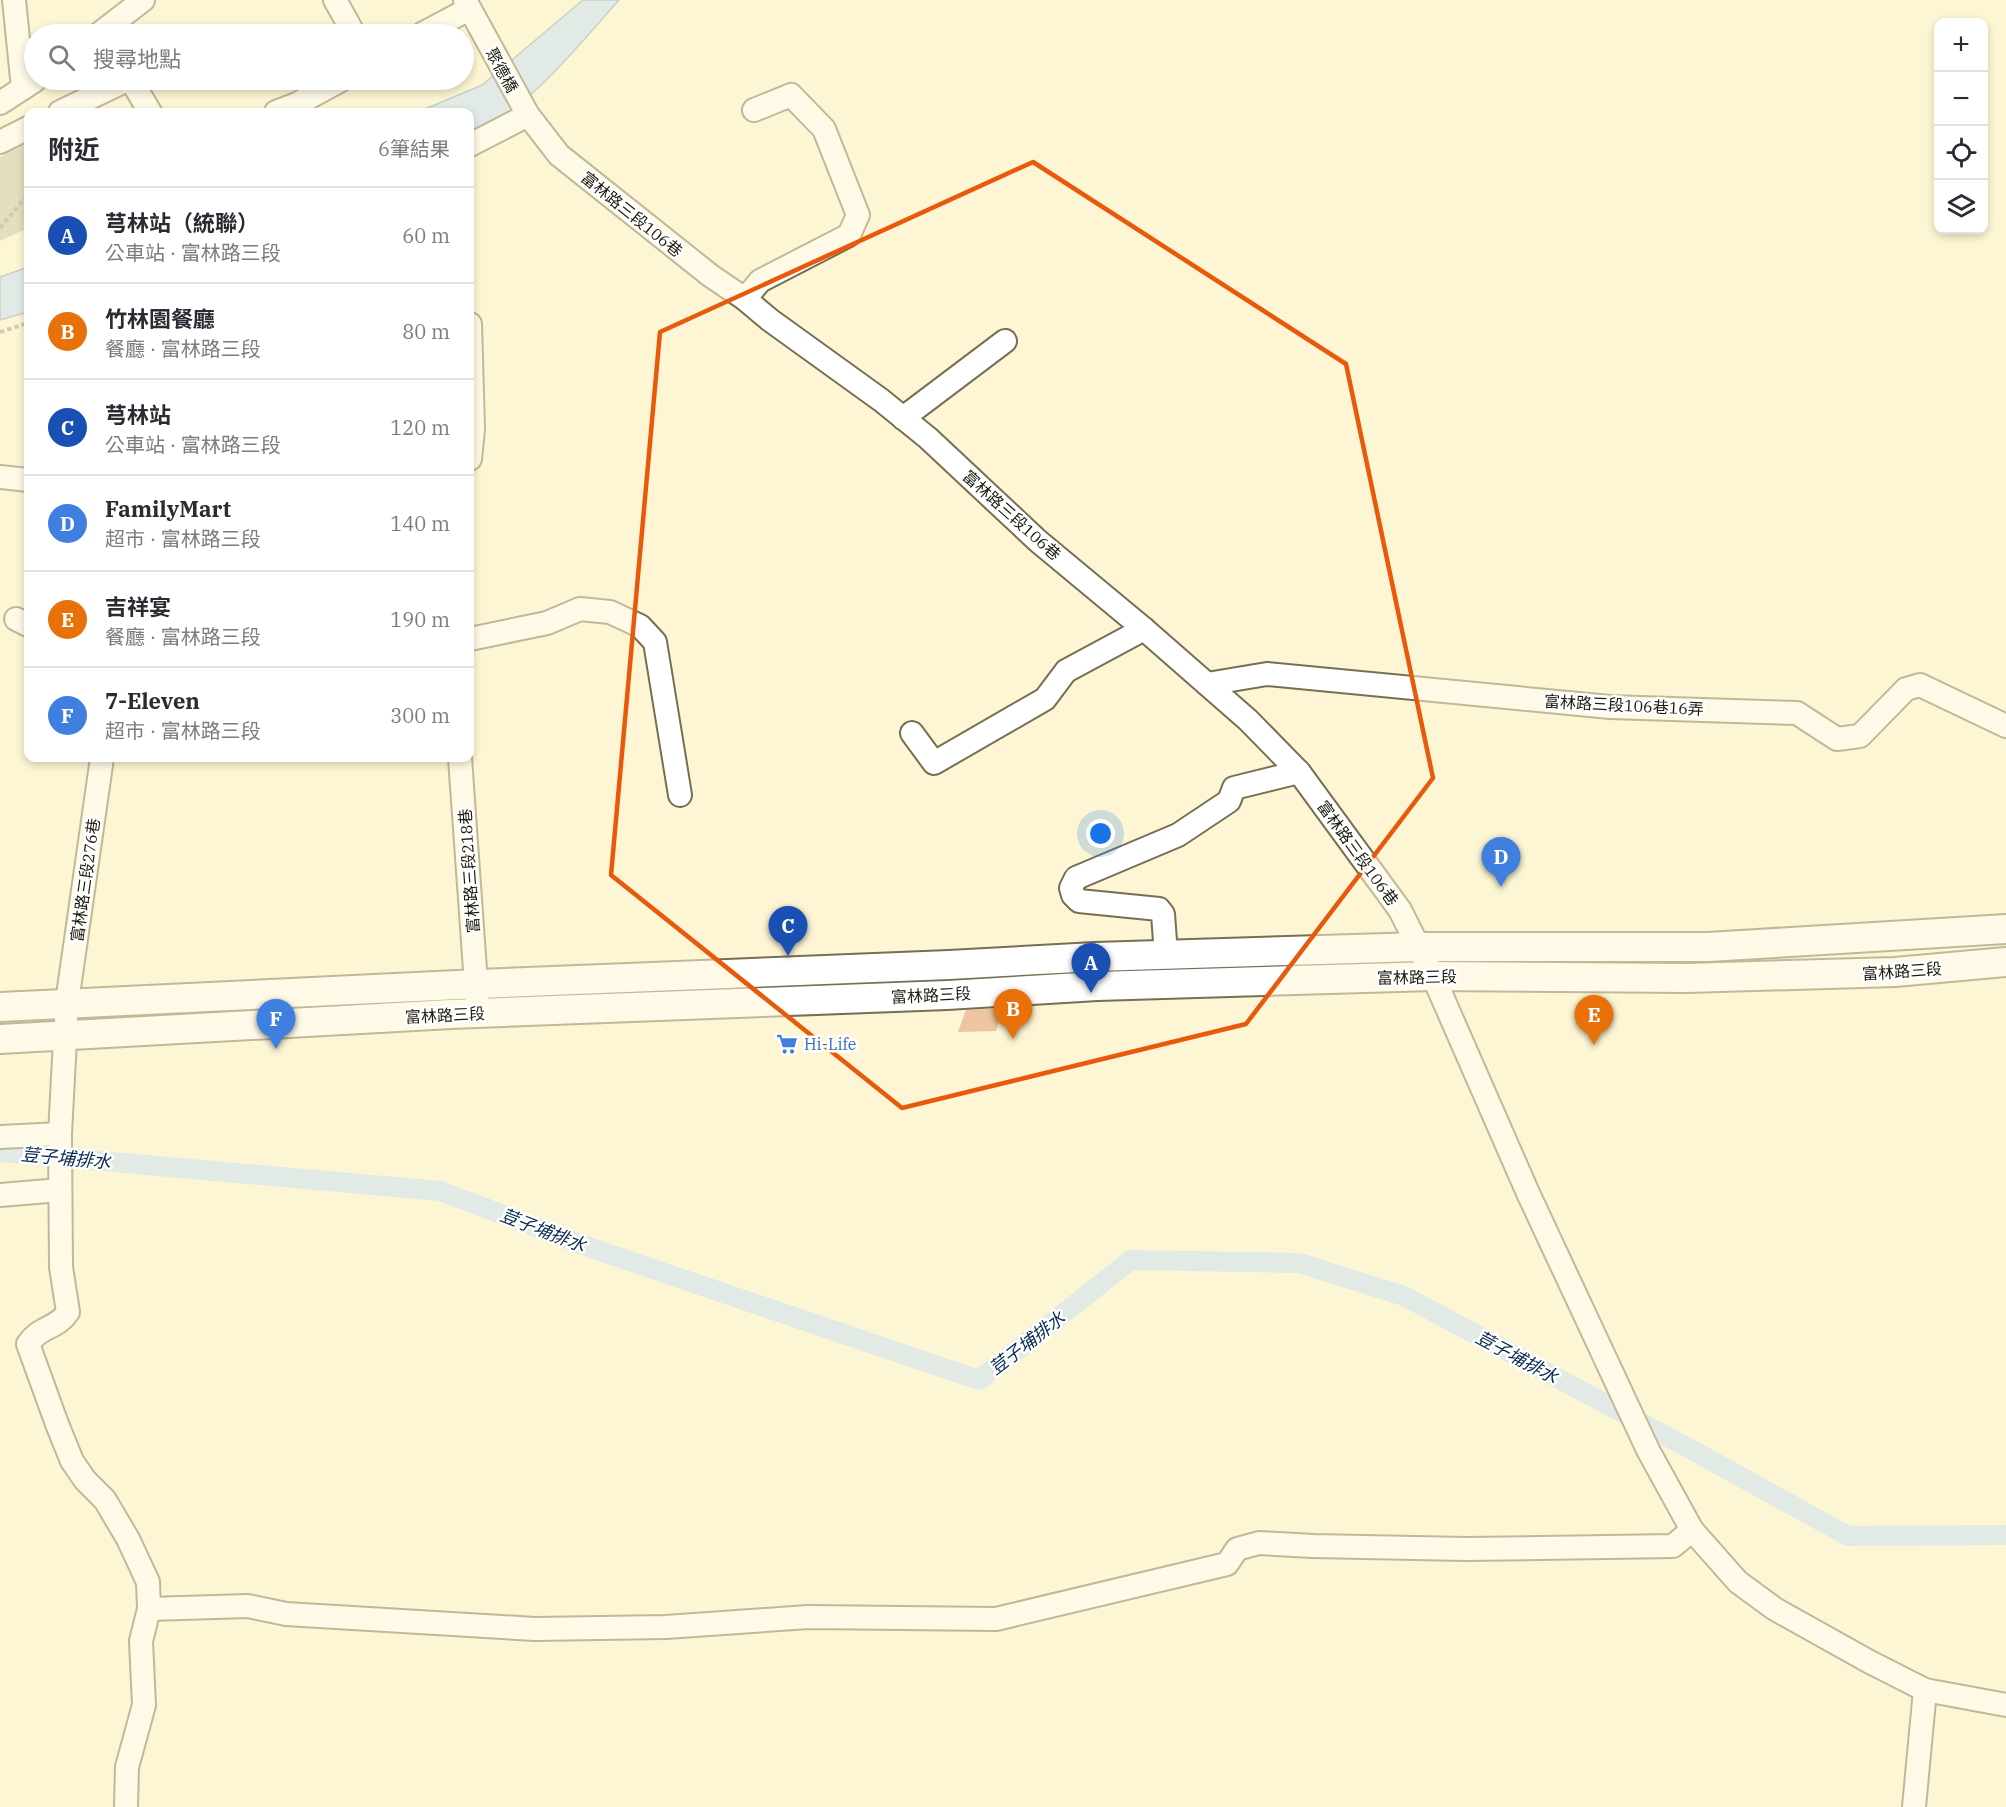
<!DOCTYPE html>
<html lang="zh-TW">
<head>
<meta charset="utf-8">
<style>
  :root { --surface:#fff; --page:#f7f7f7; --text:#2b2b33; --muted:#7c7c81; --line:#e1e1e2; --accent:#1a73e8 }
  body { margin:0; font-family:"IBM Plex Serif","Noto Sans TC",serif; background:var(--page); color:var(--text) }
  .controls { position:absolute; right:18px; top:18px; display:grid; overflow:hidden; border-radius:12px; box-shadow:0 3px 9px #0003 }
  .controls button { width:54px; height:54px; display:grid; place-items:center; padding:0; border:0; border-bottom:2px solid var(--line); background:var(--surface); color:var(--text); font:30px sans-serif }
  .you { position:absolute; left:1101px; top:834px; width:21px; height:21px; margin:-15px; border:4px solid #fff; border-radius:50%; background:#1a73e8; box-shadow:0 0 0 9px #1a73e833 }
  .badge { display:grid; place-items:center; width:39px; height:39px; border-radius:50%; background:var(--accent); color:#fff; font-size:20px; font-weight:700 }
  .pin { position:absolute; translate:-50% -50px; filter:drop-shadow(0 2px 3px #0008) }
  .pin::after { content:''; position:absolute; top:32px; width:21px; height:18px; background:inherit; clip-path:polygon(0 0,100% 0,50% 100%) }
  .list { margin:0; padding:0; list-style:none }
  h2 { display:flex; justify-content:space-between; align-items:center; height:78px; margin:0; padding:0 24px; font-size:26px }
  h2 small { font-size:20px; font-weight:400; color:var(--muted) }
  .list li { display:grid; grid-template-columns:39px 1fr auto; gap:18px; align-items:center; box-sizing:border-box; height:96px; padding:0 24px; border-top:2px solid var(--line) }
  .list b { display:block; font-size:22px; white-space:nowrap }
  .list p { margin:0; font-size:20px; white-space:nowrap; color:var(--muted) }
  .list em { font-size:20px; font-style:normal; color:var(--muted) }
  .icon { flex:none; width:33px; height:33px; fill:none; stroke:currentColor; stroke-width:2; stroke-linecap:round; stroke-linejoin:round }
  .map { position:relative; flex:none; width:2006px; height:1807px; overflow:hidden }
  .search { position:absolute; background:var(--surface); box-shadow:0 3px 9px #0003; left:24px; top:24px; width:450px; height:66px; display:flex; align-items:center; gap:15px; box-sizing:border-box; padding:0 21px; border-radius:33px; color:var(--muted); font-size:22px }
  .panel { position:absolute; background:var(--surface); box-shadow:0 3px 9px #0003; left:24px; top:108px; width:450px; height:654px; border-radius:12px }
  .map>svg:first-child { display:block }
</style>
</head>
<body>
<div class="map">
<svg width="2006" height="1807" viewBox="0 0 2006 1807">
  <rect width="100%" height="100%" fill="#fdf5d4"/>
  <polygon fill="#c0c5a5" points="28,143 28,228 0,241 0,157"/>
  <g fill="#c0dcfc" stroke="#8fa2b4" stroke-width="1.5">
    <path d="M583,0H619C576,48 529,109 470,136V112H418L482,85Z"/>
    <polygon points="28,267 28,312 0,320 0,277"/>
  </g>
  <g fill="none" stroke-linecap="round" stroke-linejoin="round">
    <polyline stroke="#c0dcfc" stroke-width="20" points="0,1152 440,1191 591,1248 979,1380 1131,1260 1299,1263 1404,1296 1694,1451 1848,1536 2006,1535"/>
  </g>
  <polygon fill="#eec5a1" points="1004,1008 996,1031 958,1032 966,1010"/>
  <g fill="none" stroke-linecap="round" stroke-linejoin="round">
    <defs>
      <g id="minor">
        <polyline points="14,0 23,88"/>
        <polyline points="335,0 354,34"/>
        <polyline points="465,0 528,115 559,155 711,276 745,299 770,320 881,400 928,438 1038,541 1144,629 1248,720 1299,772 1400,910 1433,976 1528,1193 1648,1450 1692,1530 1738,1582 1775,1609 1868,1661 1925,1690 2006,1705"/>
        <polyline points="99,34 143,0"/>
        <polyline points="422,34 469,9"/>
        <polyline points="131,80 150,112"/>
        <polyline points="0,103 34,81"/>
        <polyline points="60,112 127,80"/>
        <polyline points="276,112 297,104 341,80"/>
        <polyline points="0,142 28,128"/>
        <polyline points="470,145 528,115"/>
        <polyline points="745,299 760,281 849,235 858,215 824,129 791,95 754,110"/>
        <polyline points="470,324 473,429 470,459"/>
        <polyline points="903,418 1005,341"/>
        <polyline points="0,477 28,480"/>
        <polyline points="16,619 28,625"/>
        <polyline points="470,639 547,623 580,609 610,612 640,626 655,642 680,795"/>
        <polyline points="1207,684 1267,674 1610,707 1797,713 1837,739 1860,736 1906,689 1920,685 2006,726"/>
        <polyline points="912,733 934,763 1045,699 1066,671 1144,629"/>
        <path d="M102,758L67,1002L60,1134L61,1267L68,1312C57,1329 40,1326 28,1344L57,1424L72,1461L85,1480L105,1500L128,1539L148,1582L149,1609L141,1641L144,1705L127,1767L126,1807"/>
        <polyline points="460,758 477,998"/>
        <polyline points="1166,955 1163,914 1159,909 1079,901 1073,895 1071,888 1076,878 1178,835 1229,801 1234,788 1299,772"/>
        <polyline points="0,1137 60,1134"/>
        <polyline points="0,1195 60,1190"/>
        <polyline points="149,1609 248,1606 286,1614 535,1629 666,1627 808,1617 996,1619 1227,1564 1237,1549 1259,1543 1313,1546 1466,1549 1673,1546 1692,1530"/>
        <polyline points="1914,1807 1925,1690"/>
      </g>
      <g id="major">
        <polyline points="0,1007 478,984 949,965 1095,957 1419,947 1708,947 2006,929"/>
        <polyline points="0,1039 451,1014 947,995 1097,986 1433,976 1687,978 1895,972 2006,962"/>
      </g>
    </defs>
    <use href="#minor" stroke="#766f52" stroke-width="26"/>
    <use href="#major" stroke="#766f52" stroke-width="32"/>
    <g stroke="#9d977f" stroke-width="4" stroke-dasharray="4.5 3" stroke-linecap="butt">
      <polyline points="0,228 25,198 28,201"/>
      <polyline points="0,332 28,323"/>
    </g>
    <use href="#minor" stroke="#fff" stroke-width="22"/>
    <use href="#major" stroke="#fff" stroke-width="28"/>
  </g>
  <path d="M0 0H2006V1807H0ZM1033,162L1346,364L1433,778L1246,1024L902,1108L611,875L660,332Z" fill="#fdf5d4" fill-opacity=".55" fill-rule="evenodd"/>
  <path fill="none" stroke="#e8590c" stroke-width="4.5" stroke-linejoin="round" d="M1033,162L1346,364L1433,778L1246,1024L902,1108L611,875L660,332Z"/>
  <defs>
    <symbol id="supermarket-bare" viewBox="-9 -9 18 18"><path d="M-6-5.5h2.5l.6 2H6L4.5 2H-2.5L-4.4-4H-6ZM-1.5 3.2a1.3 1.3 0 1 0 .1 0ZM3 3.2a1.3 1.3 0 1 0 .1 0Z" fill="#3f7fe0" stroke="#fff" stroke-width="2.5" paint-order="stroke"/></symbol>
  </defs>
  <g fill-rule="evenodd">
    <use href="#supermarket-bare" x="772" y="1029" width="30" height="30"/>
  </g>
  <g text-anchor="middle" dominant-baseline="central" stroke-width="5" stroke-linejoin="round" paint-order="stroke">
    <g font-size="16" fill="#1c190d" stroke="#fff">
      <text transform="translate(502 70) rotate(61)">聚德橋</text>
      <text transform="translate(632 214) rotate(39)">富林路三段106巷</text>
      <text transform="translate(1012 515) rotate(42)">富林路三段106巷</text>
      <text transform="translate(1624 705) rotate(3)">富林路三段106巷16弄</text>
      <text transform="translate(1358 853) rotate(54)">富林路三段106巷</text>
      <text transform="translate(469 871) rotate(-94)">富林路三段218巷</text>
      <text transform="translate(85 880) rotate(-82)">富林路三段276巷</text>
      <text transform="translate(1902 971) rotate(-4)">富林路三段</text>
      <text transform="translate(1417 977) rotate(-1)">富林路三段</text>
      <text transform="translate(931 995) rotate(-3)">富林路三段</text>
      <text transform="translate(445 1015) rotate(-3)">富林路三段</text>
    </g>
    <g font-size="16" fill="#366cbe" stroke="#fff" text-anchor="start">
      <text x="804" y="1044">Hi-Life</text>
    </g>
    <g font-size="18" font-style="italic" fill="#072b4f" stroke="#fff">
      <text transform="translate(66 1158) rotate(5)">荳子埔排水</text>
      <text transform="translate(543 1230) rotate(21)">荳子埔排水</text>
      <text transform="translate(1027 1343) rotate(-38)">荳子埔排水</text>
      <text transform="translate(1517 1357) rotate(28)">荳子埔排水</text>
    </g>
  </g>
</svg>
<div class="controls">
<button>+</button>
<button>−</button>
<button><svg class="icon" aria-label="locate" viewBox="0 0 24 24"><circle cx="12" cy="12" r="6"/><path d="M12 2v4M12 18v4M2 12h4M18 12h4"/></svg></button>
<button><svg class="icon" aria-label="layers" viewBox="0 0 24 24"><path d="M12 4l9 5-9 5-9-5zM3 14l9 5 9-5"/></svg></button>
</div>
<div class="you"></div>
<div class="pin badge" style="left:1091px;top:993px;background:#1a4fb4">A</div>
<div class="pin badge" style="left:1013px;top:1039px;background:#e8710a">B</div>
<div class="pin badge" style="left:788px;top:956px;background:#1a4fb4">C</div>
<div class="pin badge" style="left:1501px;top:887px;background:#3f7fe0">D</div>
<div class="pin badge" style="left:1594px;top:1045px;background:#e8710a">E</div>
<div class="pin badge" style="left:276px;top:1049px;background:#3f7fe0">F</div>
<div class="search"><svg class="icon" aria-label="search" viewBox="0 0 24 24"><circle cx="10" cy="10" r="6"/><path d="M15 15l6 6"/></svg>搜尋地點</div>
<section class="panel">
<h2>附近<small>6筆結果</small></h2>
<ul class="list">
<li><span class="badge" style="background:#1a4fb4">A</span><div><b>芎林站（統聯）</b><p>公車站 · 富林路三段</p></div><em>60 m</em></li>
<li><span class="badge" style="background:#e8710a">B</span><div><b>竹林園餐廳</b><p>餐廳 · 富林路三段</p></div><em>80 m</em></li>
<li><span class="badge" style="background:#1a4fb4">C</span><div><b>芎林站</b><p>公車站 · 富林路三段</p></div><em>120 m</em></li>
<li><span class="badge" style="background:#3f7fe0">D</span><div><b>FamilyMart</b><p>超市 · 富林路三段</p></div><em>140 m</em></li>
<li><span class="badge" style="background:#e8710a">E</span><div><b>吉祥宴</b><p>餐廳 · 富林路三段</p></div><em>190 m</em></li>
<li><span class="badge" style="background:#3f7fe0">F</span><div><b>7-Eleven</b><p>超市 · 富林路三段</p></div><em>300 m</em></li>
</ul>
</section>
</div>
</body>
</html>
